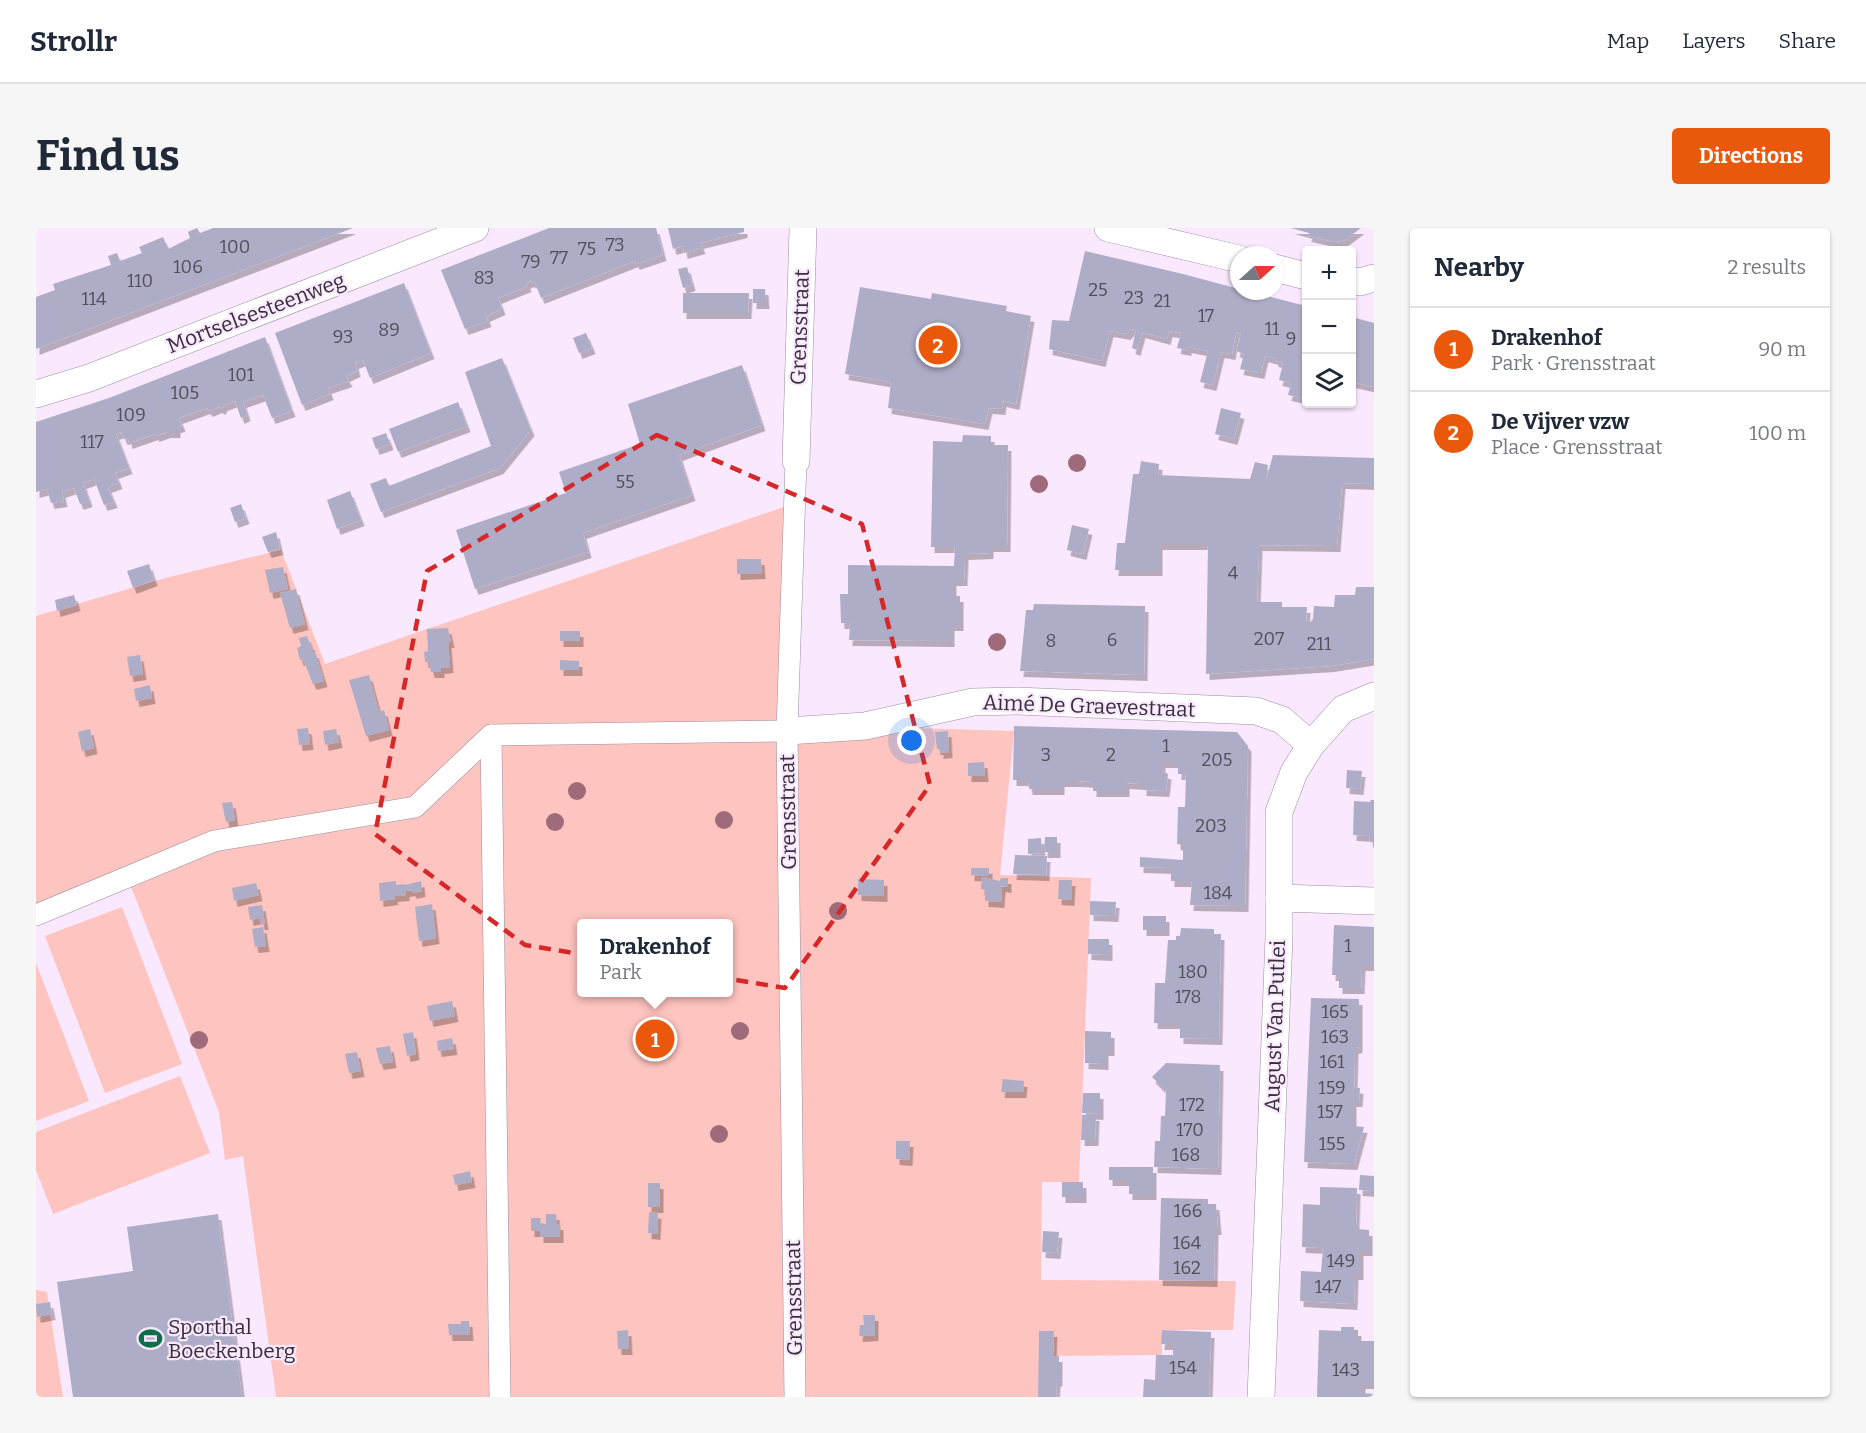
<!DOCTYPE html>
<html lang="en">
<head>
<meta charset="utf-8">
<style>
  :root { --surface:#fff; --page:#f6f6f7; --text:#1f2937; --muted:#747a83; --line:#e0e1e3; --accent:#ea580c }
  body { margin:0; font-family:Bitter,serif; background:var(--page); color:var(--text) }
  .controls { position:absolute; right:18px; top:18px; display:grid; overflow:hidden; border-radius:6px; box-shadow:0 2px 4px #0004 }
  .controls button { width:54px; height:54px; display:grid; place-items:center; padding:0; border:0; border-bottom:2px solid var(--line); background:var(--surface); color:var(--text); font:30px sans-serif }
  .compass { position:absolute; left:1194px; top:18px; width:54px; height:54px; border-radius:50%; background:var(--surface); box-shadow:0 2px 4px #0004; rotate:69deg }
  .you { position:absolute; left:876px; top:513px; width:21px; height:21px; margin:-15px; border:4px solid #fff; border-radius:50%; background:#1a73e8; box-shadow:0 0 0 9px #1a73e833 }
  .badge { display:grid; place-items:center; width:39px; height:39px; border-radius:50%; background:var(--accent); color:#fff; font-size:20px; font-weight:700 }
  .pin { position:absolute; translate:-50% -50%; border:3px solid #fff; box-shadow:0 2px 6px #0006 }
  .popup { position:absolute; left:541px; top:691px; width:156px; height:78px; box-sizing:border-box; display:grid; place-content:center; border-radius:6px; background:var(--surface); filter:drop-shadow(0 2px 4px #0005); font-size:20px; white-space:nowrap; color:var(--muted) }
  .popup b { font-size:22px; color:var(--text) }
  .popup::after { content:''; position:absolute; left:50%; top:100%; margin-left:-12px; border:12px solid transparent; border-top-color:var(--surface) }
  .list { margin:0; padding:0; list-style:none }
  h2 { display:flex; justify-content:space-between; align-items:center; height:78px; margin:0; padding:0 24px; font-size:26px }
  h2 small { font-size:20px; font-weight:400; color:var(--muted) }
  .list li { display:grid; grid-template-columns:39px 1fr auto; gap:18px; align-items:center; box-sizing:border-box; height:84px; padding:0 24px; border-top:2px solid var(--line) }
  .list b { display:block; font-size:22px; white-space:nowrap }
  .list p { margin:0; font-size:20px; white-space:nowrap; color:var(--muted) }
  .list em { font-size:20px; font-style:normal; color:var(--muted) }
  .icon { flex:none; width:33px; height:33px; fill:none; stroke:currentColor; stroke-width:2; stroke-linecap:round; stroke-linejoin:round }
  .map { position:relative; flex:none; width:1338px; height:1169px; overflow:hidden; border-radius:6px }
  header { display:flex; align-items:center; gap:36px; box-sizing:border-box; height:84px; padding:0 30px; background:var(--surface); border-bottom:2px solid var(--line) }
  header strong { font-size:28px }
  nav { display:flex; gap:33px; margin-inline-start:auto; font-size:21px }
  .intro { display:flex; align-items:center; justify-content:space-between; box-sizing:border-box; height:144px; padding:0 36px }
  h1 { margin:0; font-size:42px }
  .button { padding:15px 27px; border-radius:6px; background:var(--accent); color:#fff; font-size:21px; font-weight:700 }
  main { display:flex; gap:36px; padding:0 36px }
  aside { flex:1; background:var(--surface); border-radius:6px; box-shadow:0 2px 4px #0004 }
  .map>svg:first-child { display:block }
</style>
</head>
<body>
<header>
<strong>Strollr</strong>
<nav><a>Map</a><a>Layers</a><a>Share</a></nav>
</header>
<div class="intro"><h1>Find us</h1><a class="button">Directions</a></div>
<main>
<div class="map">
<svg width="1338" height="1169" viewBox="0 0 1338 1169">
  <defs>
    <filter id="shadow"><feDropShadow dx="3.5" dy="6" stdDeviation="0" flood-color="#0004"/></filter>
  </defs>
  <rect width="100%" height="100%" fill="#fae8ff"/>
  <g fill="#fec4bf" fill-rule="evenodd">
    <path d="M751,278L747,496L978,503L964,647L1055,650L1043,954H1006L1005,1052L1200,1053L1197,1102H1126V1127L1017,1128L1018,1103H1004L1002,1169H240L207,928L189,932L183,884L94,656L0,695V388L133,349L245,322L289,436ZM546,696H692V764H546Z"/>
    <polygon points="86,679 146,836 69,865 9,708"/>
    <polygon points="0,735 53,873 0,893"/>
    <polygon points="144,848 174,925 17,986 0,942 0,904"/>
    <polygon points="0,1062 11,1064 27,1169 0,1169"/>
  </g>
  <g fill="#aeadc7" filter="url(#shadow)">
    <polygon points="161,0 164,5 177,0 317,0 0,121 0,69 19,62 17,56 75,37 72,28 81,25 84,33 106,25 103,19 127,9 132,21 154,10 152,4"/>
    <polygon points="513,0 620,0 627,27 600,36 599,33 505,70 499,55 494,53 491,55 492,58 462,70 466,81 450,88 452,93 429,101 405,42"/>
    <polygon points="632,0 708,0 708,4 664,15 666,20 648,25 647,18 637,21"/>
    <polygon points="1255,0 1325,0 1309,12 1299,14 1272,8 1273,5"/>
    <polygon points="1049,23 1147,46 1203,61 1203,63 1212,63 1270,78 1270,171 1252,167 1255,155 1243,152 1247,135 1239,133 1239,131 1229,128 1225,145 1204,141 1208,126 1200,123 1205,106 1200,104 1196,126 1185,124 1177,157 1164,154 1172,123 1152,119 1152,122 1141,120 1145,105 1133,103 1131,111 1106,104 1101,122 1096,120 1100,102 1096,101 1091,106 1074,103 1066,133 1013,121 1016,92 1033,93"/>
    <polygon points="651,39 656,57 647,60 642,41"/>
    <polygon points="368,55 395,125 334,150 327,132 319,135 321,143 310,148 313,153 292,160 294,166 266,177 239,105"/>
    <polygon points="824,59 895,71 896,65 971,78 970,83 995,88 980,176 967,173 966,181 953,180 949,196 852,180 855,154 809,146"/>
    <polygon points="717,61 729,61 730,75 717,75"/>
    <polygon points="647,65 713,65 712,85 647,85"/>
    <polygon points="1316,89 1338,95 1338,159 1316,154"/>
    <polygon points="550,105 556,120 543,125 537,110"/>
    <polygon points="229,109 256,183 236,190 227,167 207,174 211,187 205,190 199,173 188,177 186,181 183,179 173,183 171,180 143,190 146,198 141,199 141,204 131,204 120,208 119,206 93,215 92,210 88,211 85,204 80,206 93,240 79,245 83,255 72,259 78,274 68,277 58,251 47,255 53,273 44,276 38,260 26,264 28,273 15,275 11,261 0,264 0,194 73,170"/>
    <polygon points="466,130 495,202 464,240 345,284 334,256 350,250 353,258 455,218 429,144"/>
    <polygon points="706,137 726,197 643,227 656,267 547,305 552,324 439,361 420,302 530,265 523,244 604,216 592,176"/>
    <polygon points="422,174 431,198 362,224 353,201"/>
    <polygon points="1185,180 1205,185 1198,211 1179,206"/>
    <polygon points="350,205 354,216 340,221 336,210"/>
    <polygon points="927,207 955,208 955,217 972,217 971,318 954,318 954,325 929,326 928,352 917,352 917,368 924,368 924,397 915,397 915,413 813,412 814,395 805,395 804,366 812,366 812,337 918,338 919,319 895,319 897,213 926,214"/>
    <polygon points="1237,227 1338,230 1338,256 1306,255 1301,318 1223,317 1221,374 1246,374 1246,379 1271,379 1270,394 1274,394 1277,391 1278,378 1298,379 1299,367 1319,367 1320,359 1338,359 1338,431 1295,438 1170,446 1172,316 1123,316 1123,342 1079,342 1081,315 1089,315 1097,246 1103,246 1105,233 1123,236 1122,247 1214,251 1219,234 1232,237 1230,252"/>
    <polygon points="314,263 325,292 301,301 291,272"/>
    <polygon points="205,276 210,290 199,294 194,280"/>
    <polygon points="1036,297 1053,301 1047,326 1031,322"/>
    <polygon points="240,304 244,321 232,324 226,309"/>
    <polygon points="701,331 725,331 726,345 701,346"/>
    <polygon points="113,336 118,352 97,360 91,343"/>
    <polygon points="247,339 252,361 234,365 229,342"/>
    <polygon points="260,361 269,396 254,400 244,365"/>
    <polygon points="38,367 41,377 21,383 19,372"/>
    <polygon points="998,376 1109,378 1108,447 984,443 990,382 997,382"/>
    <polygon points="412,400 415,414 412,414 414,439 405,440 405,444 395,444 393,434 389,434 388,424 392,423 391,401"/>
    <rect x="524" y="403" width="20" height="10"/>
    <polygon points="271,408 274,416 275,416 277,424 279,424 288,453 277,456 267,431 264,432 261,420 265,418 263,410"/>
    <polygon points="104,427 107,446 94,448 91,429"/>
    <polygon points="524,432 543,433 543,442 524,442"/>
    <polygon points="333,447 343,484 348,482 353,502 330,508 313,452"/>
    <polygon points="114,457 116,470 100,473 98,461"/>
    <polygon points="978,498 1201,504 1212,518 1209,678 1154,677 1156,653 1135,653 1135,640 1104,639 1104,629 1147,632 1147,617 1141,616 1142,579 1149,579 1150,546 1142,546 1142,534 1126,534 1126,543 1132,546 1130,563 1107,562 1107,556 1090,555 1090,563 1057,563 1057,554 1042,553 1025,553 1025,561 993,561 992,552 977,552"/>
    <polygon points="272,500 274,516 263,517 261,501"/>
    <polygon points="54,501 58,520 46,523 42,504"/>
    <polygon points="300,501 303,514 289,517 287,503"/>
    <polygon points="912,503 913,524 904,525 904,521 901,521 899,504"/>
    <polygon points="948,534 949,548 932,548 932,535"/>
    <polygon points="1311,542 1326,543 1324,561 1310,560"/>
    <polygon points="1334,572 1338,572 1338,614 1334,614 1333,608 1317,607 1318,573 1335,574"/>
    <polygon points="196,574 199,592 190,594 186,575"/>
    <polygon points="1009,609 1021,609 1021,624 1008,624"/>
    <polygon points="1005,610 1006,625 992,626 992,611"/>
    <polygon points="979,627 1011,628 1010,647 977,646"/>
    <polygon points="935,640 953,640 953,648 935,647"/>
    <polygon points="946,649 964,653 965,650 972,650 972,659 966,658 965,674 949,673 949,662 945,661"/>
    <polygon points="822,651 848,652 848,668 822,667"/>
    <polygon points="1023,652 1036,652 1035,672 1022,671"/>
    <polygon points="360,653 360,657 369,656 369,657 385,653 386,663 377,665 376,662 370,663 370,667 358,668 359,671 344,673 343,655"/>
    <polygon points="220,655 223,667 198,673 196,660"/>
    <polygon points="1054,673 1080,674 1079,688 1054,687"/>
    <polygon points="396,676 400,710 383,713 379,679"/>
    <polygon points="226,677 229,696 225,696 224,690 214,692 212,679"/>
    <rect x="1107" y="688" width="23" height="14"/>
    <polygon points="1298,697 1338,699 1338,737 1326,737 1325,760 1303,760 1303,747 1296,747"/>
    <polygon points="227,699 230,718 219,719 216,701"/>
    <polygon points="1145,700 1178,701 1178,706 1185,706 1183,811 1144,810 1144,795 1118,795 1119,755 1129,755 1132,712 1140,712 1140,708 1144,708"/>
    <polygon points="1052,711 1073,711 1073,727 1052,726"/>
    <polygon points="1275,770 1323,771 1323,819 1319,820 1318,859 1324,860 1323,873 1317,873 1317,898 1328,899 1318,936 1268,934"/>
    <polygon points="416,773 419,788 394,793 391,778"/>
    <polygon points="1049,803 1075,804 1075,822 1069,822 1069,836 1049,835"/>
    <polygon points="377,804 380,826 371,828 367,806"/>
    <polygon points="416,810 418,821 402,823 401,813"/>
    <polygon points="354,818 357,834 344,836 340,820"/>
    <polygon points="321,824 325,843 313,845 309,826"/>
    <polygon points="1130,835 1184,837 1182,941 1118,939 1119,913 1124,913 1125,888 1129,888 1130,863 1116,849"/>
    <polygon points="967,851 988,853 987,864 965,864"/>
    <polygon points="1047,865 1064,865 1064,886 1046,885"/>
    <polygon points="1046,887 1060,887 1059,912 1045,912"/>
    <polygon points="860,913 874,913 873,932 860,931"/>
    <polygon points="1073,939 1117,939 1117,966 1093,966 1093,952 1073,952"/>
    <polygon points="434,943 436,954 419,957 417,947"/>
    <polygon points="1324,947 1338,948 1338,963 1323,962"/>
    <rect x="1026" y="954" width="21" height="15"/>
    <rect x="612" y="955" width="12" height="24"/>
    <polygon points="1284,959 1321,960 1320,996 1322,996 1322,1001 1333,1002 1333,1022 1324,1022 1324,1046 1319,1046 1318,1076 1264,1073 1265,1043 1285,1044 1287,1020 1266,1019 1267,976 1284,977"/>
    <polygon points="1125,970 1172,971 1172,976 1180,976 1182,1001 1179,1001 1179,1004 1178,1053 1123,1052"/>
    <polygon points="613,984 622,985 621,1006 612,1005"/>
    <polygon points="182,986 206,1169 37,1169 21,1054 97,1043 91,999"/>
    <polygon points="510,986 520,986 521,996 524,996 524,1009 504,1009 504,1003 495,1003 495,990 505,990 504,995 510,996"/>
    <polygon points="1007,1003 1023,1004 1021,1025 1006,1024"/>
    <polygon points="14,1074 16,1086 1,1089 0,1076"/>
    <polygon points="827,1087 839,1087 839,1107 823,1108 824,1097 828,1097"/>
    <polygon points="425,1093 433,1093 434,1107 413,1107 412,1096 425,1096"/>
    <polygon points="1305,1099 1318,1099 1318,1102 1322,1102 1322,1113 1338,1113 1338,1155 1326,1155 1326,1165 1338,1166 1338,1169 1281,1169 1283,1102 1305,1103"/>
    <polygon points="592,1102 593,1121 582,1121 581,1103"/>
    <polygon points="1126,1102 1175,1104 1173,1169 1107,1169 1108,1151 1119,1152 1120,1127 1137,1127 1137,1116 1125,1116"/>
    <polygon points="1003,1103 1018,1103 1017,1128 1023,1128 1023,1152 1021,1153 1020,1169 1002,1169"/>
  </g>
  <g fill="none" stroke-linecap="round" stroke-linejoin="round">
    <defs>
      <g id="pedestrian">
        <polyline points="0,687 178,613 379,579 455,507"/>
        <polyline points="464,1169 455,507 751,503"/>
        <polyline points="759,1169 751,503 760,233"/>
      </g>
      <g id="minor">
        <polyline points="1072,0 1203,31"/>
        <polyline points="1239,40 1270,48"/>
        <polyline points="1316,53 1324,54 1338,50"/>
        <polyline points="0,166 53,150 439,0"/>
        <polyline points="760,233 767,0"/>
        <polyline points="751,503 829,498 937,474 981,473 1220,483 1246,492 1275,517"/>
        <polyline points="1243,670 1338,673"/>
        <polyline points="1225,1169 1243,709 1243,584 1258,544 1275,517 1307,481 1338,468"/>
      </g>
    </defs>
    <use href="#pedestrian" stroke="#9c8ca0" stroke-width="22"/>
    <use href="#minor" stroke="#9c8ca0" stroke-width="28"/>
    <use href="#pedestrian" stroke="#fff" stroke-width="21"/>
    <use href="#minor" stroke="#fff" stroke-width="27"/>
  </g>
  <g fill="#9f6a79">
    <circle cx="1041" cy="235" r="9"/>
    <circle cx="1003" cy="256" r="9"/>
    <circle cx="961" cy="414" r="9"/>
    <circle cx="541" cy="563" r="9"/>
    <circle cx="688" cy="592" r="9"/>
    <circle cx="519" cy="594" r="9"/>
    <circle cx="802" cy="683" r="9"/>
    <circle cx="704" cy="803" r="9"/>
    <circle cx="163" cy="812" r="9"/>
    <circle cx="683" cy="906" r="9"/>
  </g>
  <path fill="none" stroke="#d62828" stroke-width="4.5" stroke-dasharray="12 8" stroke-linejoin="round" d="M621,207L826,296L894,557L749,760L489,717L339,606L391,343Z"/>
  <defs>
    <symbol id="stadium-bare" viewBox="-9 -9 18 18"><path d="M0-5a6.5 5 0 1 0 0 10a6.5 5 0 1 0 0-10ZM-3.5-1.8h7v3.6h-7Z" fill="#0c6f46" stroke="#fae8ff" stroke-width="2.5" paint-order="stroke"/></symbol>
  </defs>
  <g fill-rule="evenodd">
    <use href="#stadium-bare" x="98" y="1094" width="33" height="33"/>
  </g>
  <g text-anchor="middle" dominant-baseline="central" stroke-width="4.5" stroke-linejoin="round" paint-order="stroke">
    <g font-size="18" fill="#534e5b">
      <text x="579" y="17">73</text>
      <text x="199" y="19">100</text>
      <text x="551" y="21">75</text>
      <text x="523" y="30">77</text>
      <text x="495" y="34">79</text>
      <text x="152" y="39">106</text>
      <text x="448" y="50">83</text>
      <text x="104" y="53">110</text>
      <text x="1062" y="62">25</text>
      <text x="1098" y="70">23</text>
      <text x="58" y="71">114</text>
      <text x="1126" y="73">21</text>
      <text x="1170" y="88">17</text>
      <text x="1236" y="101">11</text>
      <text x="353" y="102">89</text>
      <text x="307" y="109">93</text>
      <text x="1255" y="111">9</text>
      <text x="205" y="147">101</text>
      <text x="149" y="165">105</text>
      <text x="95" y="187">109</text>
      <text x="56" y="214">117</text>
      <text x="589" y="254">55</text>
      <text x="1197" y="345">4</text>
      <text x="1233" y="411">207</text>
      <text x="1076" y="412">6</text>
      <text x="1015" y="413">8</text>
      <text x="1283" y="416">211</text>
      <text x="1130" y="518">1</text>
      <text x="1010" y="527">3</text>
      <text x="1075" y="527">2</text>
      <text x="1181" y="532">205</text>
      <text x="1175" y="598">203</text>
      <text x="1182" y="665">184</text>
      <text x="1312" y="718">1</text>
      <text x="1157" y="744">180</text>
      <text x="1152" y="769">178</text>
      <text x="1299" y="784">165</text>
      <text x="1299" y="809">163</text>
      <text x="1296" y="834">161</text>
      <text x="1296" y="860">159</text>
      <text x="1156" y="877">172</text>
      <text x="1294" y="884">157</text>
      <text x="1154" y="902">170</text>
      <text x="1296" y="916">155</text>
      <text x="1150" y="927">168</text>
      <text x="1152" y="983">166</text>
      <text x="1151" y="1015">164</text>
      <text x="1305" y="1033">149</text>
      <text x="1151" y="1040">162</text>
      <text x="1292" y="1059">147</text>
      <text x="1147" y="1140">154</text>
      <text x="1310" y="1142">143</text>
    </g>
    <g font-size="21" fill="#352f37" stroke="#fae8ff">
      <text transform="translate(220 85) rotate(-21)">Mortselsesteenweg</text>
      <text transform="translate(764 99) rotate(-88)">Grensstraat</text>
      <text transform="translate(1053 478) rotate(2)">Aimé De Graevestraat</text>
      <text transform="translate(752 584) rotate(-91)">Grensstraat</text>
      <text transform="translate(1239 798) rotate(-88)">August Van Putlei</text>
      <text transform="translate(758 1070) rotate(-91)">Grensstraat</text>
    </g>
    <g font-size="21" fill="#352f37" stroke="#fae8ff" text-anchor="start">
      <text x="132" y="1099">Sporthal<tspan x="132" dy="24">Boeckenberg</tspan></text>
    </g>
  </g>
</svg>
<div class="controls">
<button>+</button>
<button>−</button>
<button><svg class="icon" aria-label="layers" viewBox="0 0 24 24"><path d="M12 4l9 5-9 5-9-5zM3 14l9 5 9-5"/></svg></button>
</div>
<svg class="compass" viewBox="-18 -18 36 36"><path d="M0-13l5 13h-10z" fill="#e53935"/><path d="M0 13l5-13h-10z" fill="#747a83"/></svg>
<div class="you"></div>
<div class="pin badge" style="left:619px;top:811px">1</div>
<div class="popup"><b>Drakenhof</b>Park</div>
<div class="pin badge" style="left:902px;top:117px">2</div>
</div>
<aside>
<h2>Nearby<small>2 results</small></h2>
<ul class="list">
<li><span class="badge">1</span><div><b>Drakenhof</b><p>Park · Grensstraat</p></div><em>90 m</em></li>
<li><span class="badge">2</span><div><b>De Vijver vzw</b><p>Place · Grensstraat</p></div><em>100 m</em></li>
</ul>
</aside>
</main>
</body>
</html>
